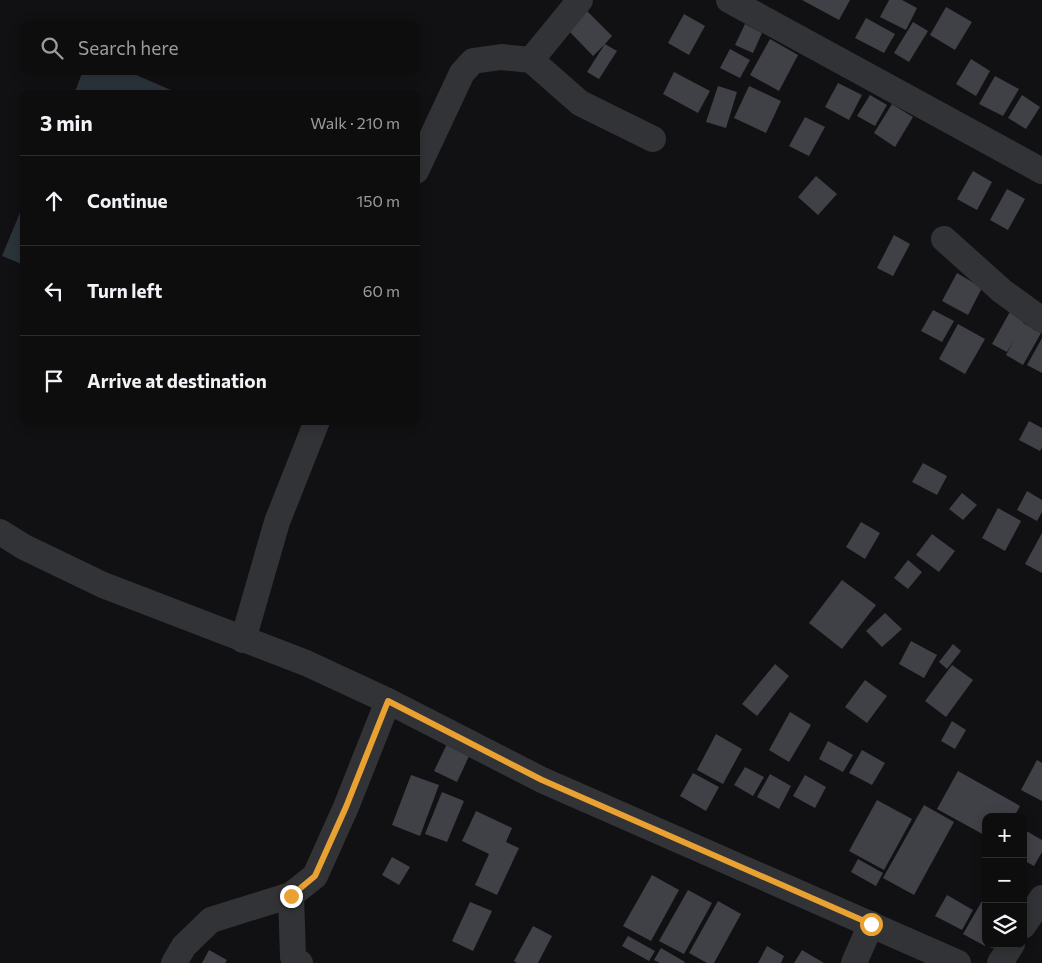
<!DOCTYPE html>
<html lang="en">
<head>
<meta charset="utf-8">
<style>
  :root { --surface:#0d0d0e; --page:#1b1b1c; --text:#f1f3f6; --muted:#9a9c9e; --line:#2d2d2e }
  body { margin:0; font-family:Commissioner,sans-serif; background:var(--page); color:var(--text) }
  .controls { position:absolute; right:15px; bottom:15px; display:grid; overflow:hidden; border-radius:10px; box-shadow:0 2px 12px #0003 }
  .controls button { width:45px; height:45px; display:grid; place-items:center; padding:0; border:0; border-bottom:1px solid var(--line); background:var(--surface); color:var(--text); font:25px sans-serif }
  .stop { position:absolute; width:15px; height:15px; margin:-11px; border:4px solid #e9a132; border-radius:50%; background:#fff }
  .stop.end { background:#e9a132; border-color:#fff; box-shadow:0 1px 5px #0008 }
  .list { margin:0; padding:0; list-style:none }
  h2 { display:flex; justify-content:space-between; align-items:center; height:65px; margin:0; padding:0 20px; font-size:21px }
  h2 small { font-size:16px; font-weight:400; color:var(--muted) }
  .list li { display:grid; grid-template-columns:32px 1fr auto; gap:15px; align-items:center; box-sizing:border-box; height:90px; padding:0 20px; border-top:1px solid var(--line) }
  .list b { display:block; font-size:19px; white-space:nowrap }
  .list em { font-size:16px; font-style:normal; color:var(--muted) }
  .icon { flex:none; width:28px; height:28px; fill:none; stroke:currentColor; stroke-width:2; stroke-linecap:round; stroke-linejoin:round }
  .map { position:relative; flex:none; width:1042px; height:963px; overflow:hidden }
  .search { position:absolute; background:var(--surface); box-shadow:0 2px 12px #0003; left:20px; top:20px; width:400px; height:55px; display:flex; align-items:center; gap:12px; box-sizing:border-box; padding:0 18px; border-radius:10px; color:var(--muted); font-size:19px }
  .panel { position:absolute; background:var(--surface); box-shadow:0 2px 12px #0003; left:20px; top:90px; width:400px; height:335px; border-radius:10px }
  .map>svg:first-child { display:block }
</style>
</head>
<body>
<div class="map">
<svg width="1042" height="963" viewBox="0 0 1042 963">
  <rect width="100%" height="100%" fill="#111113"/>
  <g fill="#2b343a">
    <polygon points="83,71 127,71 180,94 74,94"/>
    <polygon points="24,203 24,265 2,256"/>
  </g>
  <g fill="#404146">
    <polygon points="802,0 850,0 839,20"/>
    <polygon points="889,0 902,0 917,8 906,30 880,17"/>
    <polygon points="946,7 972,22 955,50 930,35"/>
    <polygon points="587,11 612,36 605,44 617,51 599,79 587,72 605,44 593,56 568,30"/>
    <polygon points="684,14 705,26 689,55 668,43"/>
    <polygon points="866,18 895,34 884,53 855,38"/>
    <polygon points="913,22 928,31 909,62 894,53"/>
    <polygon points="745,24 762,33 753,53 735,45"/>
    <polygon points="770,39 798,55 779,91 750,75"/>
    <polygon points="730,49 750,60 740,78 720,68"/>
    <polygon points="971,59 990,71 976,96 956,84"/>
    <polygon points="674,72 710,91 698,113 663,94"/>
    <polygon points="995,76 1019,89 1003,116 979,104"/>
    <polygon points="838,83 862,95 849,120 825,107"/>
    <polygon points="718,86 737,92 726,128 706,122"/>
    <polygon points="749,86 781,101 766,133 734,118"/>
    <polygon points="870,95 887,105 875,126 857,116"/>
    <polygon points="1022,95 1040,107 1026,129 1008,118"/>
    <polygon points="892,104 913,117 895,147 874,133"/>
    <polygon points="805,117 825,127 809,156 789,146"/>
    <polygon points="973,171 992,182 977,210 957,199"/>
    <polygon points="816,176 837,194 818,215 798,197"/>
    <polygon points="1007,189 1025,199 1008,230 990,220"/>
    <polygon points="894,235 910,244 893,276 877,268"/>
    <polygon points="957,273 982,288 968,315 942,301"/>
    <polygon points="1012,308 1026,316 1023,323 1041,333 1023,365 1006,355 1015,338 1007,352 992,344"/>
    <polygon points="933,310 954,321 942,342 921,331"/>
    <polygon points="958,324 985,339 965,374 939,359"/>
    <polygon points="1042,338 1042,373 1027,365"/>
    <polygon points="1029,421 1042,428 1042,447 1040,451 1019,440"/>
    <polygon points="923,463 947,476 937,495 912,482"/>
    <polygon points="1027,491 1042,500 1042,512 1037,521 1017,510"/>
    <polygon points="962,493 977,505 963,520 949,509"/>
    <polygon points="998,508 1021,521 1005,551 982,538"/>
    <polygon points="861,522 880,533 865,559 846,547"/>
    <polygon points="1042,533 1042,573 1025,564"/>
    <polygon points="932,534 955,551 939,572 916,555"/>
    <polygon points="908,560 922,572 908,589 894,578"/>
    <polygon points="842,580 876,605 842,649 809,623"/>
    <polygon points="885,613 902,629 882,647 866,631"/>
    <polygon points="911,641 937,655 924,678 899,664"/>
    <polygon points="953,644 961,651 947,669 939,662"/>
    <polygon points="775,664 789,676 757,716 742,704"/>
    <polygon points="952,665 973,680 946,717 925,701"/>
    <polygon points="865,680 887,696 867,723 845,707"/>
    <polygon points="790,712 811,725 789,762 769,750"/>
    <polygon points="952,721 966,730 955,749 941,741"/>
    <polygon points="716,734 742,749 723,784 697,770"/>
    <polygon points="828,741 853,755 843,772 819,759"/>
    <polygon points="447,744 470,754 457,782 434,771"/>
    <polygon points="862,750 885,763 872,785 849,773"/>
    <polygon points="1037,760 1042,763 1042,801 1021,790"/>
    <polygon points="745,767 764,777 753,796 734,785"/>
    <polygon points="958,771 1020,806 1014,817 986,817 986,836 937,809"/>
    <polygon points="693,773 719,787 706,811 680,796"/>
    <polygon points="770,774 791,786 779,809 757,797"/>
    <polygon points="411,775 439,785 420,836 392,825"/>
    <polygon points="805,775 826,787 815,808 793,796"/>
    <polygon points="442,792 464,801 447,842 425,834"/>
    <polygon points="877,800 912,819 884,870 849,851"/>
    <polygon points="924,805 954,822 914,895 883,878"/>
    <polygon points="476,811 512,828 506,842 519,848 497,895 475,885 489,854 462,841"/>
    <polygon points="1023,829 1042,840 1042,852 1034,866 1023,860"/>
    <polygon points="392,857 410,867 399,885 382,875"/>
    <polygon points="858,859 883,873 876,886 851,872"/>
    <polygon points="652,875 679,890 651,941 623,926"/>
    <polygon points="688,890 712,903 684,954 659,941"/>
    <polygon points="986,894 986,945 985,946 963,934"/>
    <polygon points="947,895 973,910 962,930 935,916"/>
    <polygon points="718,901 741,914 714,963 707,963 689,953"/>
    <polygon points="470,902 492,911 473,951 452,941"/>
    <polygon points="533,926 552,936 538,963 517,963 514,961"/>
    <polygon points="628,936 655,951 649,961 622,946"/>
    <polygon points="767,946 784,956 781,963 758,963"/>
    <polygon points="661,948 685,962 684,963 660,963 654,960"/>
    <polygon points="209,950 227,960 225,963 202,963"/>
    <polygon points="802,950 824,963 794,963"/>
  </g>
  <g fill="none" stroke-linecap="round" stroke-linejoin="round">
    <g stroke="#323337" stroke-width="26">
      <polyline points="729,0 1042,171"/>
      <polyline points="531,60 580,0"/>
      <polyline points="416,171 462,73 473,61 501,57 531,60 580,103 653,139"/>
      <polyline points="944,239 1002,291 1042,320"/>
      <polyline points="0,532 24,547 103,585 306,663 388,701 542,780 958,963"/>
      <polyline points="243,640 277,522 317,421"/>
      <polyline points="291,895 293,957 300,963"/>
      <polyline points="1023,926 1042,898"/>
      <polyline points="174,963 184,946 211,920 291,895 315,876 346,807 388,701"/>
      <polyline points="854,963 871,924"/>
      <polyline points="1000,963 1012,944"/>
    </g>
  </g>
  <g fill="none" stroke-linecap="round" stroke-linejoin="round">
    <polyline stroke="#e9a132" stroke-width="6" points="291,896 315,876 346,807 388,701 542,780 871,924"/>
  </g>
</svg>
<div class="controls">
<button>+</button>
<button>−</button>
<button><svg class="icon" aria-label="layers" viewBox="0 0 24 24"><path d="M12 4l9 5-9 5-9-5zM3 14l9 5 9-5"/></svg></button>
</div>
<div class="stop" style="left:871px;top:924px"></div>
<div class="stop end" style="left:291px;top:896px"></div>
<div class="search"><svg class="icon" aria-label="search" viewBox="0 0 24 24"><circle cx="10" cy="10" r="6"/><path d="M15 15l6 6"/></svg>Search here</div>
<section class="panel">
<h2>3 min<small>Walk · 210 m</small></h2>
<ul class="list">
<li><svg class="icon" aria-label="ahead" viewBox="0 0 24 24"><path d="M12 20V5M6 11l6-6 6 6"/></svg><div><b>Continue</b></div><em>150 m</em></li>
<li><svg class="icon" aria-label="left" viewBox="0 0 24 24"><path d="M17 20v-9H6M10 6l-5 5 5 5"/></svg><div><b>Turn left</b></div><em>60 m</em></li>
<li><svg class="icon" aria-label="arrive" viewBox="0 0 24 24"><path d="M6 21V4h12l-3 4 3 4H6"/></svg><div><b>Arrive at destination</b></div></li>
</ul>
</section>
</div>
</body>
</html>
